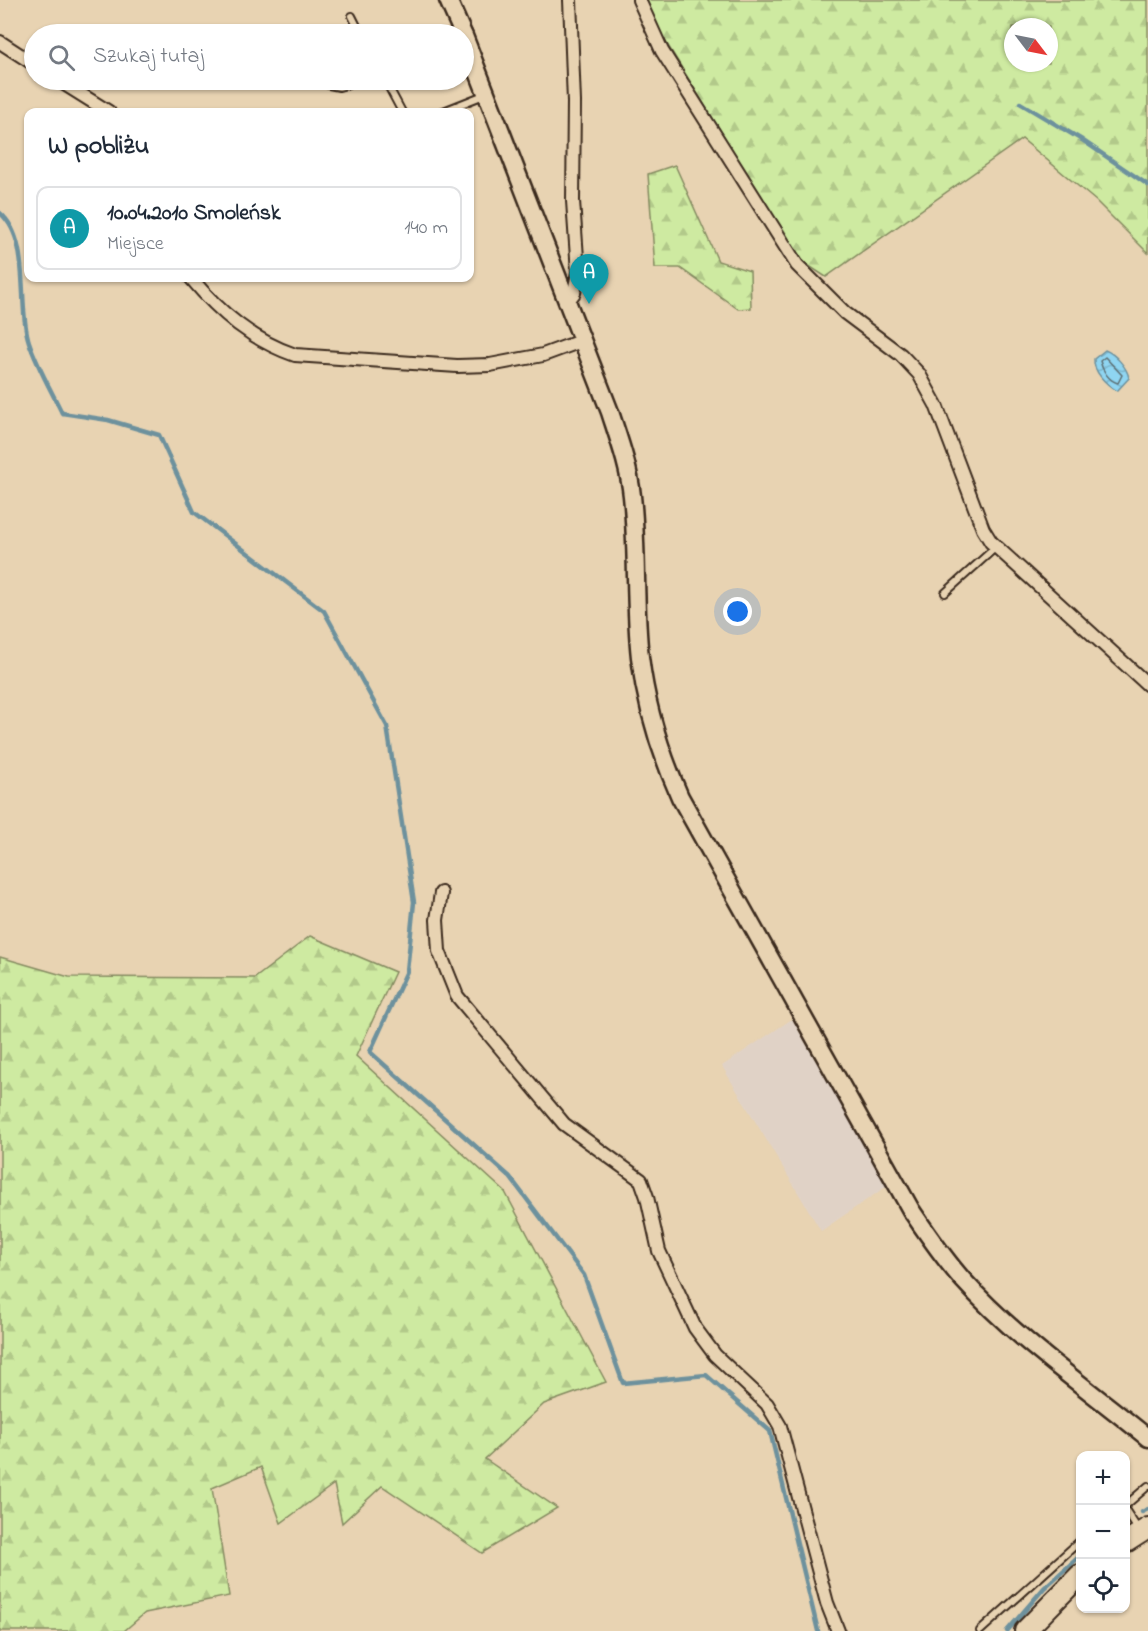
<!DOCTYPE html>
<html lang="pl">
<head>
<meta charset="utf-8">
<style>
  :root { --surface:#fff; --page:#f2f2f3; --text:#1f2937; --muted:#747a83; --line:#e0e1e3; --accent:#2563eb }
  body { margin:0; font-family:"Indie Flower",sans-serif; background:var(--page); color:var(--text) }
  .controls { position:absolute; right:18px; bottom:18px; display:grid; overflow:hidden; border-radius:12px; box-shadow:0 2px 4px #0004 }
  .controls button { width:54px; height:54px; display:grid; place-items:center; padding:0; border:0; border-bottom:2px solid var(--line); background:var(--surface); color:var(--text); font:30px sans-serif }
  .compass { position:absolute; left:1004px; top:18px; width:54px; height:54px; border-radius:50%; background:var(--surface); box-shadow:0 2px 4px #0004; rotate:122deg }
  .you { position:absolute; left:738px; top:612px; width:21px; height:21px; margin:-15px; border:4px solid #fff; border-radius:50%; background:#1a73e8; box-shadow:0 0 0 9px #1a73e833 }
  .badge { display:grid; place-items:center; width:39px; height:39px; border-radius:50%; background:var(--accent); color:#fff; font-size:20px; font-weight:700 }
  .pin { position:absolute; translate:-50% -50px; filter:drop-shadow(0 2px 3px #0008) }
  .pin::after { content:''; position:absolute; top:32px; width:21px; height:18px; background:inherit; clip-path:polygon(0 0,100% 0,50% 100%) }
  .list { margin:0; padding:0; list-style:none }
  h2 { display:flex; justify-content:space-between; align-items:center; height:78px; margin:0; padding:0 24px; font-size:26px }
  h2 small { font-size:20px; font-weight:400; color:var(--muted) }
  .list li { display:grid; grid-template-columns:39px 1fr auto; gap:18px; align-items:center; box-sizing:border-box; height:84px; margin:0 12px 12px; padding:0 12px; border:2px solid var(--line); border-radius:12px }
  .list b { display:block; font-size:22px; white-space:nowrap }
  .list p { margin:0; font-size:20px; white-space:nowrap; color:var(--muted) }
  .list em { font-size:20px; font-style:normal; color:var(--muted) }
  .icon { flex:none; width:33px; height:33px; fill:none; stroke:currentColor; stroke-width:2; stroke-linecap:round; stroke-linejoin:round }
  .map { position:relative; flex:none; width:1148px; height:1631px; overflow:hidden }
  .search { position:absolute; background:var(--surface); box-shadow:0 2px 4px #0004; left:24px; top:24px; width:450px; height:66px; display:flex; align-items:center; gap:15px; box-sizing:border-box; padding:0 21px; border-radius:33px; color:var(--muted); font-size:22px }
  .panel { position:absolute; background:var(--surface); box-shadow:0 2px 4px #0004; left:24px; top:108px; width:450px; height:174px; border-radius:12px }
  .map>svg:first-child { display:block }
</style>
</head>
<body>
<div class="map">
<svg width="1148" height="1631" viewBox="0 0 1148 1631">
  <defs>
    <pattern id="forest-firs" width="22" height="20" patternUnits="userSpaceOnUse" patternTransform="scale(1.5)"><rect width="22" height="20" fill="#ceeaa1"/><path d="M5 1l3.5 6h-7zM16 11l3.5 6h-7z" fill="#b2c98a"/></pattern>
    <pattern id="water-waves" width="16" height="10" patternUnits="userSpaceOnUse" patternTransform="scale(1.5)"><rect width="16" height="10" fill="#8fd5f1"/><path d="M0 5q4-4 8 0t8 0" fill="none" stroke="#7cb7ce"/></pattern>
  </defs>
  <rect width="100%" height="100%" fill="#e8d3b2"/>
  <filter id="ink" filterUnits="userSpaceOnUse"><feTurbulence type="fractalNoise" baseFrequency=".0167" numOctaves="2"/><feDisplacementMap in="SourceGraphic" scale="12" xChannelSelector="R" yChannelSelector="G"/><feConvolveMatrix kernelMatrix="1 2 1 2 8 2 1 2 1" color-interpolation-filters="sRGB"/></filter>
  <g filter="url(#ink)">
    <polygon fill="#e0d2c6" points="792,1019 887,1186 821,1231 722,1066"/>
    <g fill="url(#forest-firs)" stroke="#848a60" stroke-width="1.5" fill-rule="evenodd">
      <path d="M645,0H1148V253L1096,201L1022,139L826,277L800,260L651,18ZM1013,27H1049V63H1013Z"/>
      <polygon points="675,165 718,261 750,271 751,308 738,309 680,268 655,268 648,174"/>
      <polygon points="310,936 395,972 356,1056 505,1192 606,1382 544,1404 485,1459 557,1508 482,1553 382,1486 342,1523 334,1484 281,1523 261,1467 212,1488 229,1596 145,1613 124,1631 0,1631 0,957 69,977 255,978"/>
    </g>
    <path fill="url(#water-waves)" stroke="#6d919d" stroke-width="1.5" d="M1105,350C1115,354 1127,367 1129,378L1117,391C1106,384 1093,372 1094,359Z"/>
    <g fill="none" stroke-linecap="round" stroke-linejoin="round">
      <path stroke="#5d6e72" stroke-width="1.5" d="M1105,357L1122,375L1118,383C1109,381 1102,370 1100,361Z"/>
      <g stroke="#6d919d" stroke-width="4.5">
        <polyline points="1020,103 1082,140 1148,185"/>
        <path d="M0,213C32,240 17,307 29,342C37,366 51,390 62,413L108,420L159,435L194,512L324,611L387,726L414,902L407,971L370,1052L510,1177L584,1275L623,1383L706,1375L770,1431L818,1631"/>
        <polyline points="1142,1512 1148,1509"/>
        <polyline points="1007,1631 1044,1588 1080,1556"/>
      </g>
      <defs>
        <g id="lane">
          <polyline points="352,16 361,34"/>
          <polyline points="385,80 402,112"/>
          <polyline points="329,85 339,87 365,80"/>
          <polyline points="441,112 484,95"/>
          <polyline points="945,593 996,547"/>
          <polyline points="1126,1505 1148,1486"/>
          <polyline points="1126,1511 1139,1531"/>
          <polyline points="980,1631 1080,1541"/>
        </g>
        <g id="street">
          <polyline points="639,0 662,51 797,265 845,313 901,355 919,374 936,405 983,529 991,542 1148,685"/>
          <polyline points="0,42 34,64"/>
          <polyline points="58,80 109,112"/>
          <path d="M191,278C220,313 252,340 295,355L457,366L490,365L543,355L581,341"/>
          <polyline points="567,302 574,293 578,272 573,201 574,102 570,0"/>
          <polyline points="441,893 437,920 439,951 457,996 564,1124 641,1180 647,1197 659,1251 695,1328 715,1355 767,1404 780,1426 827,1603 838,1631"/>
        </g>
        <g id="secondary">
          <polyline points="448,0 463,34"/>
          <path d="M464,36L610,412C619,440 629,467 632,496C638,550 634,604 640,657C646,706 660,752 680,797L911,1210C928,1235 944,1259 963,1280C1017,1340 1086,1387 1148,1438"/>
        </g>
        <g id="primary">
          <polyline points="1126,1542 1148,1528"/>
          <polyline points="1025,1631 1080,1575"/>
        </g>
      </defs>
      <use href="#lane" stroke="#3b2a1e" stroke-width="10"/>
      <use href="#street" stroke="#3b2a1e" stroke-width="16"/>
      <use href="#secondary" stroke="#3b2a1e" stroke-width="21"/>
      <use href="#primary" stroke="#3b2a1e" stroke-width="24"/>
      <use href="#lane" stroke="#e8d3b2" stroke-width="6"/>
      <use href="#street" stroke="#e8d3b2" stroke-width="12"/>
      <use href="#secondary" stroke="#e8d3b2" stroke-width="16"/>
      <use href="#primary" stroke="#e8d3b2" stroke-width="20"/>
    </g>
  </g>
</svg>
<div class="controls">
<button>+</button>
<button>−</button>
<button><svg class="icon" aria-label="locate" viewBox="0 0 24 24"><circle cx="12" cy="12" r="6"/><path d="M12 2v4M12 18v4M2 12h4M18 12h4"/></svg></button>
</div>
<svg class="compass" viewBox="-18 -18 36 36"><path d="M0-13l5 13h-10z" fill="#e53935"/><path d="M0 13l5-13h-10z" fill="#747a83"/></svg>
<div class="you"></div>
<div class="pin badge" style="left:589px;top:304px;background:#0f9aa8">A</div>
<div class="search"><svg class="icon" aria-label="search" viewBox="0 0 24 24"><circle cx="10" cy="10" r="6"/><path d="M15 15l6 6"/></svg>Szukaj tutaj</div>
<section class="panel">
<h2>W pobliżu<small></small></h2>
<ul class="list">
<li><span class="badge" style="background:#0f9aa8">A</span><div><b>10.04.2010 Smoleńsk</b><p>Miejsce</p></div><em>140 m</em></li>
</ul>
</section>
</div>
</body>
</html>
